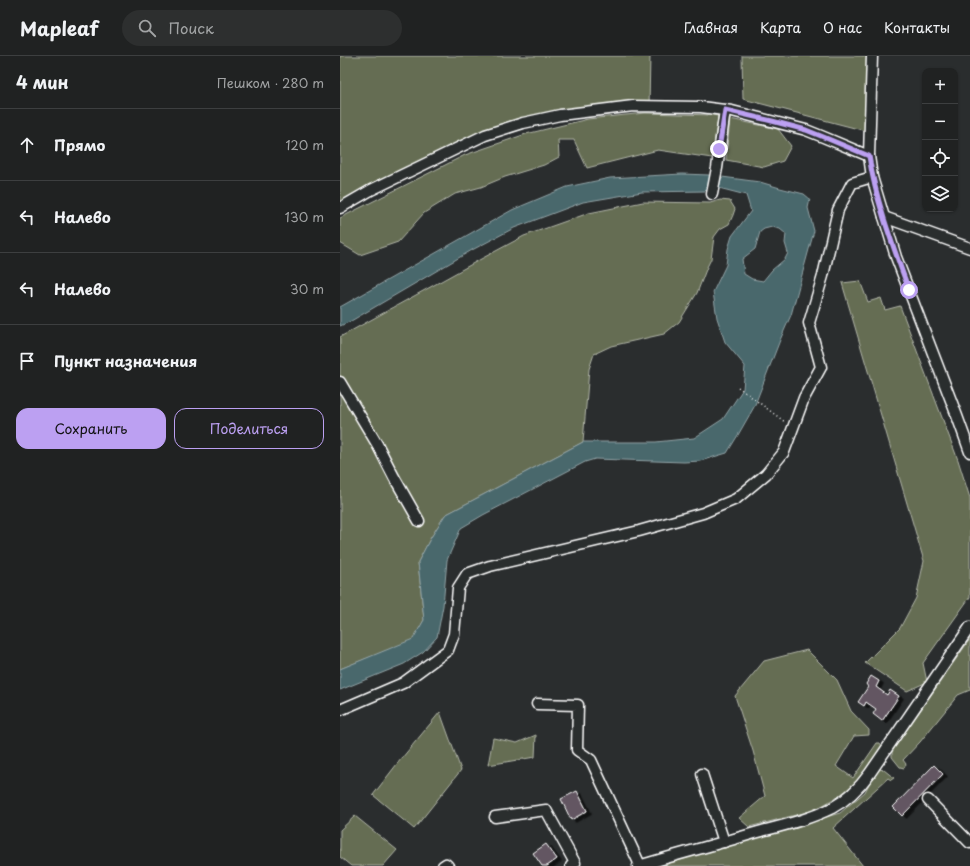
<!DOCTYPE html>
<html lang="ru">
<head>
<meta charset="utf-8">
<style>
  :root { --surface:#202222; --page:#2d2f2f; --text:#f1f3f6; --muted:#a2a4a5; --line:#3d3f40; --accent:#bca0f2 }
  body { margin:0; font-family:"Playpen Sans",sans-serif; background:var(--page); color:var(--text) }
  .controls { position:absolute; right:12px; top:12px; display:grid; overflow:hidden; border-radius:8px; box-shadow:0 1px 3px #0004 }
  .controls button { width:36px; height:36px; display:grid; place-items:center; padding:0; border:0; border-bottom:1px solid var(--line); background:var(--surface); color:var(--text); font:20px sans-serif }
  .stop { position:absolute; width:12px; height:12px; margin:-9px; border:3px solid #bca0f2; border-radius:50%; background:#fff }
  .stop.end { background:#bca0f2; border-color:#fff; box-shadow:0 1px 4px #0008 }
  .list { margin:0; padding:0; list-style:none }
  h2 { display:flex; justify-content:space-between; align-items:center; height:52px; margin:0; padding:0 16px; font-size:17px }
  h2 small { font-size:13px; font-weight:400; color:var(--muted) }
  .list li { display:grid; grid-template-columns:26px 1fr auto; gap:12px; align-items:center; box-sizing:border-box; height:72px; padding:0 16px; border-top:1px solid var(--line) }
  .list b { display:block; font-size:15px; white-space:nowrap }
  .list em { font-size:13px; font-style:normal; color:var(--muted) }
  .actions { display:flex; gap:8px; padding:12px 16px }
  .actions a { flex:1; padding:9px 0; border:1px solid var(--accent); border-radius:12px; text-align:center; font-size:14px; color:var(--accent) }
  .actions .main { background:var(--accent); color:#111 }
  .icon { flex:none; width:22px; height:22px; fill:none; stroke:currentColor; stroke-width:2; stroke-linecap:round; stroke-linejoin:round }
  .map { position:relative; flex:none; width:630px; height:810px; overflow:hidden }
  header { display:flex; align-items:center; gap:24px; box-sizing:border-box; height:56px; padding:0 20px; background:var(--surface); border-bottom:1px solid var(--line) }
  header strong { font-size:19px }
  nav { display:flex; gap:22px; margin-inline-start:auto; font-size:14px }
  .search { width:280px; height:36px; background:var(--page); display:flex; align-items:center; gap:10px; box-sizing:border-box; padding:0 14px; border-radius:22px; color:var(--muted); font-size:15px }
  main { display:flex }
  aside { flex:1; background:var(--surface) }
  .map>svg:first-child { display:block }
</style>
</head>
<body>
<header>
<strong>Mapleaf</strong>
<div class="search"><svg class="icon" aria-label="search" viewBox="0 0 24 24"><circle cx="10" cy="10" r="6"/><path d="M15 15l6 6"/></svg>Поиск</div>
<nav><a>Главная</a><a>Карта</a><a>О нас</a><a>Контакты</a></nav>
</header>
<main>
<aside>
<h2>4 мин<small>Пешком · 280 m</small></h2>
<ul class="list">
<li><svg class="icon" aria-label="ahead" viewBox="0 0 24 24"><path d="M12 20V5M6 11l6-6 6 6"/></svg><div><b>Прямо</b></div><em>120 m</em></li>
<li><svg class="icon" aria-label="left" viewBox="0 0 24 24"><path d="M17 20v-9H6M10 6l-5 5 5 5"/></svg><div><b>Налево</b></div><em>130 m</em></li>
<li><svg class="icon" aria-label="left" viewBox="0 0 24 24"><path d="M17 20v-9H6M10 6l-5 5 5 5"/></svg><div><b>Налево</b></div><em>30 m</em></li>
<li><svg class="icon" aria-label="arrive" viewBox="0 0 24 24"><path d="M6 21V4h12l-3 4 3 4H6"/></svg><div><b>Пункт назначения</b></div></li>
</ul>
<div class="actions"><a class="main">Сохранить</a><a>Поделиться</a></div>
</aside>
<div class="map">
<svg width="630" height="810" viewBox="0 0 630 810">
  <defs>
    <filter id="shadow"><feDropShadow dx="4.5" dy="2.5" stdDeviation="0" flood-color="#0009"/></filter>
  </defs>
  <rect width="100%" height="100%" fill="#2a2d2e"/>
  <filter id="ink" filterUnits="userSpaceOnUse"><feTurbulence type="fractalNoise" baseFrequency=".025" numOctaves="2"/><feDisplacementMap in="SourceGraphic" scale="8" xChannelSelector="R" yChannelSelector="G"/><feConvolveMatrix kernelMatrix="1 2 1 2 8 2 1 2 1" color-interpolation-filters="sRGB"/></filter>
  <g filter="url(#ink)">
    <g fill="#656d53" stroke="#b2b6a9">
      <polygon points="0,0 310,0 309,50 183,67 0,152"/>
      <polygon points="402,0 532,0 526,75 403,43"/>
      <polygon points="305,57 372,59 378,60 372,102 318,94 247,112 234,84 218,84 219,101 204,109 165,121 141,131 115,138 84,157 58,186 20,199 0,187 0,162 125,99 186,78 248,63"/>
      <polygon points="390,63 438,73 451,90 443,105 424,111 386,104"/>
      <polygon points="380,144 390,145 395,153 393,159 389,168 380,173 374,181 371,203 367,211 357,237 339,266 324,278 271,290 254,298 249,313 243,386 105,459 90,483 78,506 84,564 73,584 0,613 0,281 141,203 184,180 249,157 303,146 370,147"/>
      <polygon points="520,225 528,246 541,242 545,254 560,250 618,404 630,442 630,541 583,607 587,626 567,635 525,607 560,572 576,542 584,505 502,227"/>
      <polygon points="630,583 630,634 618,639 580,686 563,704 566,708 564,712 560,711 552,701 552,695"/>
      <polygon points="467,594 497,624 511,655 529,674 529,679 514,680 496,710 513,722 537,687 540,687 542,690 518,725 500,739 475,754 409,771 399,762 425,740 413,695 395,640 424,605"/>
      <polygon points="100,656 121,714 74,773 33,739 57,708"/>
      <polygon points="196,679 195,701 148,709 153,682 177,687"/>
      <polygon points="539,713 544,714 554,722 551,724 548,722 493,772 523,810 319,810 500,757 525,736 533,720"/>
      <polygon points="15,760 57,794 43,810 11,810 0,801 0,774"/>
    </g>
    <path fill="#49676c" stroke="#92a4a7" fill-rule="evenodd" d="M342,118L369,119L371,125H380L382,121L420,126L440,132L464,138L470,143L468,152L474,175L451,259L440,284L414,351L398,379L387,397L360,405L344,406L255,403L245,406L143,459L121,472L107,504L103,550L97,581L83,596L64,608L0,634V613L73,583L84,564L78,506L90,483L105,459L243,386H316L354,382L383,363L403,333L405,310L385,286L377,262L373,236L386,209L388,193L392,180L411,155L406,139L371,130L365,135L302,136L243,146L174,172L132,194L11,265L0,270V251L172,154L227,131L270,122ZM432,171L440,173L446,178L445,187L448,197L445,203L432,214L423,225L412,223L404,218L402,203L415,193L420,176L424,173Z"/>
    <g fill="#635662" stroke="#fff" filter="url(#shadow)">
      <polygon points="531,620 539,625 536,631 547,639 550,634 559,640 542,665 533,658 536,653 526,646 524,650 518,646 528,631 526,628"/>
      <polygon points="594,709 603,718 562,760 553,751"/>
      <polygon points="237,735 247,755 231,764 221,743"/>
      <polygon points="206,788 217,803 207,810 202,810 193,797"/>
    </g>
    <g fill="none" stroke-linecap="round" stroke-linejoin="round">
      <defs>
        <g id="minor">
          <polyline points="532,0 529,100 532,121 556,201 617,360 630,396"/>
          <polyline points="372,138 377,112 385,54"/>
          <polyline points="0,152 31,134 145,79 183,67 220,59 293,50 361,51 392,55 466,74 481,80 529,100"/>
          <polyline points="544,161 630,192"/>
          <polyline points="0,326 37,388 54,421 79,465"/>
          <polyline points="197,648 238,649 237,694 251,704 300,809"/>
          <polyline points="0,654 63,627 108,594 114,578 118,532 127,518 150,510 299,475 363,457 396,443 426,418 444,396 464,342 481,311 469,267 483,220 498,154 512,127 532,121"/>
          <polyline points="362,718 384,786"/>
          <polyline points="588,744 630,787"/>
          <polyline points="155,761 206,754 235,807 231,810"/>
          <polyline points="103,810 106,808 108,810"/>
          <path d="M298,810C339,798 381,787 422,775C445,769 470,763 492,752C507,744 520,731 530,717L630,571"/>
        </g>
      </defs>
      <use href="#minor" stroke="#fff" stroke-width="13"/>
      <polyline stroke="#fff" stroke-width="1.5" stroke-dasharray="1 3" stroke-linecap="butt" points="398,331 445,366"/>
      <use href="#minor" stroke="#2a2d2e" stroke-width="10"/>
    </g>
  </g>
  <g fill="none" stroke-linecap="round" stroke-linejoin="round" filter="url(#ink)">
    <path stroke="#bca0f2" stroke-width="5" d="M379,93L385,54L432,65L466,74L481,80L529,100C536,146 553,190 569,234"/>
  </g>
</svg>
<div class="controls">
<button>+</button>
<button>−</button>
<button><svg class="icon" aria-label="locate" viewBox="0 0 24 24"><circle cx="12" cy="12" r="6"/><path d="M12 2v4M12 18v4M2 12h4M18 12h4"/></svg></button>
<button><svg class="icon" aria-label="layers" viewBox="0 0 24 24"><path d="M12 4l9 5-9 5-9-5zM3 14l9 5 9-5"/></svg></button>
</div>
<div class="stop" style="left:569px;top:234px"></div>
<div class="stop end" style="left:379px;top:93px"></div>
</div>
</main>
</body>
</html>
